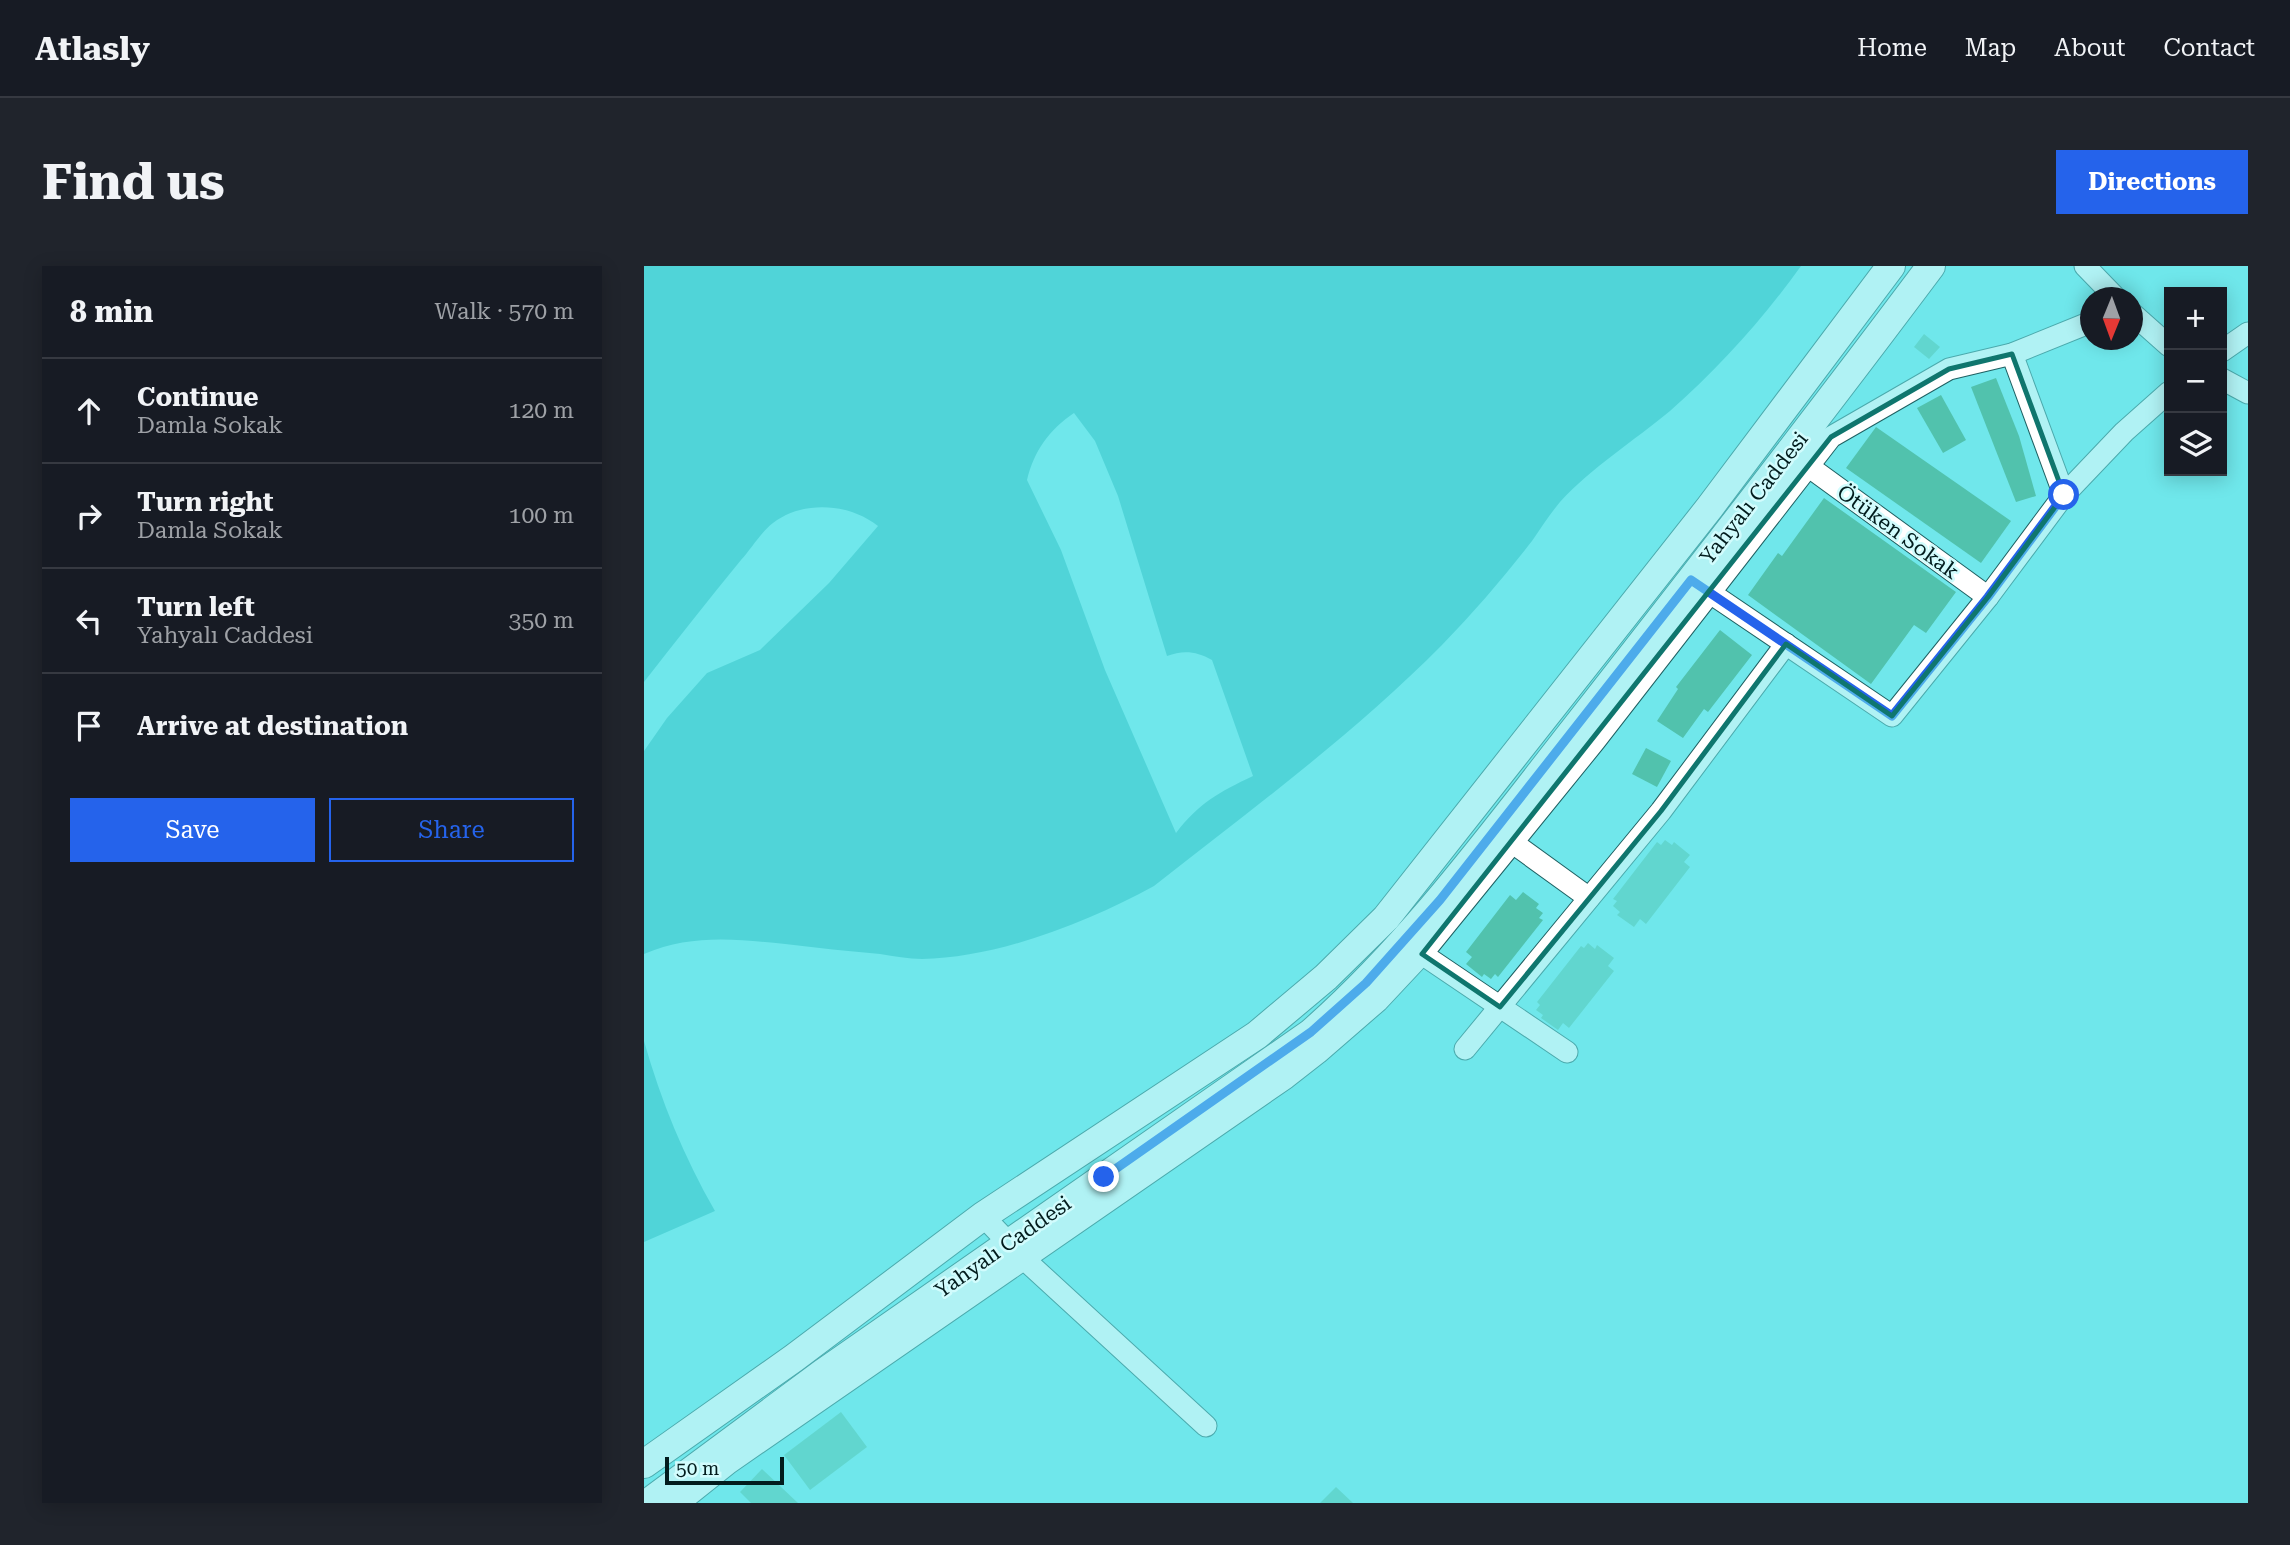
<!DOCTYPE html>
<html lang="en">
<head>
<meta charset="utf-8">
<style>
  :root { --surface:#171b24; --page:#20242c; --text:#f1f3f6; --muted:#9ea1a6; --line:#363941; --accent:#2563eb }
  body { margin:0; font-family:"Roboto Serif",serif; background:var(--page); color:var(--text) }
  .controls { position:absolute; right:21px; top:21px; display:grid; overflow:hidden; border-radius:0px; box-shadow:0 4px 18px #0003 }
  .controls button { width:63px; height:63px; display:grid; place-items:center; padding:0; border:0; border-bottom:2px solid var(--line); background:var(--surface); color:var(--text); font:35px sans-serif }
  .compass { position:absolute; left:1436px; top:21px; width:63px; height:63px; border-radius:50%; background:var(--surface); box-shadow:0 4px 18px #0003; rotate:181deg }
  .scale { position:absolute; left:21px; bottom:18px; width:119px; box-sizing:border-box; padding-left:7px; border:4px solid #021c1d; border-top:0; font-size:19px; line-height:24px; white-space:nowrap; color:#021c1d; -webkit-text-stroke:5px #d2fcfd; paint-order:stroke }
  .stop { position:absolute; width:21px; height:21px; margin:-16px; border:5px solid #2563eb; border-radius:50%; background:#fff }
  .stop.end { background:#2563eb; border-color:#fff; box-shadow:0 2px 7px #0008 }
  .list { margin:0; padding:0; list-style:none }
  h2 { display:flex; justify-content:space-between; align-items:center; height:91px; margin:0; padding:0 28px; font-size:30px }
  h2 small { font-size:23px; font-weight:400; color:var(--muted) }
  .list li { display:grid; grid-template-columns:46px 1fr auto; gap:21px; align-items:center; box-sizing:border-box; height:105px; padding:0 28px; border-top:2px solid var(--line) }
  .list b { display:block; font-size:26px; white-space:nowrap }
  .list p { margin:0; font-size:23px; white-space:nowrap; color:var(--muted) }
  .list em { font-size:23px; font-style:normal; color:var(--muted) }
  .actions { display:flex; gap:14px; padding:21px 28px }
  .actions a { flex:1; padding:16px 0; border:2px solid var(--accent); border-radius:0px; text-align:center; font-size:24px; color:var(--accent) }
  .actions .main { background:var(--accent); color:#fff }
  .icon { flex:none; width:38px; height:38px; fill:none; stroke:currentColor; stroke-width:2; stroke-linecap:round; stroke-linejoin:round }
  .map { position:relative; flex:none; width:1604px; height:1237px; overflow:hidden; border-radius:0px }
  header { display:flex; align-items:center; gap:42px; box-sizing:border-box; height:98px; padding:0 35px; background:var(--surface); border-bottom:2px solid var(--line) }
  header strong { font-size:33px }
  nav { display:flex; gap:38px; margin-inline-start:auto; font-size:24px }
  .intro { display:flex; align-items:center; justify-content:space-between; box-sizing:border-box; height:168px; padding:0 42px }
  h1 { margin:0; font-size:49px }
  .button { padding:18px 32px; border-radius:0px; background:var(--accent); color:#fff; font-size:24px; font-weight:700 }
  main { display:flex; gap:42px; padding:0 42px }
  aside { flex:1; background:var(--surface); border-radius:0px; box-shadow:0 4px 18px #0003 }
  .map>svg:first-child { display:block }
</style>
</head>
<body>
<header>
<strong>Atlasly</strong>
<nav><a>Home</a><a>Map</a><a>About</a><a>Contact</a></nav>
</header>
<div class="intro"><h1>Find us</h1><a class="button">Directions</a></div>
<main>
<aside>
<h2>8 min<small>Walk · 570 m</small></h2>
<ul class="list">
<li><svg class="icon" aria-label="ahead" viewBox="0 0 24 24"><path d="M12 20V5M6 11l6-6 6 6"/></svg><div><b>Continue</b><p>Damla Sokak</p></div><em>120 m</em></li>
<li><svg class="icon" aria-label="right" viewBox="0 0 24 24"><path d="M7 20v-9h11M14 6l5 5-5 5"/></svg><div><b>Turn right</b><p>Damla Sokak</p></div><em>100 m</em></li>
<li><svg class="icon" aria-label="left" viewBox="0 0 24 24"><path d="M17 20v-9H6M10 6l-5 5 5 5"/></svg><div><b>Turn left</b><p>Yahyalı Caddesi</p></div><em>350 m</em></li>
<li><svg class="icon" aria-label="arrive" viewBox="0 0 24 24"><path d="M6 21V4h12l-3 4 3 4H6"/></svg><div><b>Arrive at destination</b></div></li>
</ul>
<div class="actions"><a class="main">Save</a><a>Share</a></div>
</aside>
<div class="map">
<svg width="1604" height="1237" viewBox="0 0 1604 1237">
  <rect width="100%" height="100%" fill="#70e7eb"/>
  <g fill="#2cbdc2" fill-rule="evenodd">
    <path d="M0,0H1157C1119,53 1075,102 1026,145C990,175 948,201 916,236C906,248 897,262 888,275C860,311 830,346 798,379C710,468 608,543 510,620C444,656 354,692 278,693C264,693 250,690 236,688C204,685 173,682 141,678C91,673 47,668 0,688V485L23,452L63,407L116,384L185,317L234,260C205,237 159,234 129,257C117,266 107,283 97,294C64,334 32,375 0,416ZM430,147L451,175L474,230L523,390C539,384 552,385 568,394L609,510C575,526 555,537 532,567L461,404L417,284L383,214C390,185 405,164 430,147Z"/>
    <path d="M0,775C17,835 40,891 71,945L0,976Z"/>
  </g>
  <g fill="#51c2ad">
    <polygon points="1280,68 1296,81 1285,93 1270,81"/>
    <polygon points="1352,112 1375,170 1392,230 1372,236 1327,121"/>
    <polygon points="1297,129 1322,174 1299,187 1273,142"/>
    <polygon points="1232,161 1367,255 1337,297 1202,202"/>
    <polygon points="1180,232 1312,326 1282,367 1270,359 1227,418 1104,329 1134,287 1138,290"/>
    <polygon points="1076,364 1108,389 1064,446 1060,443 1039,472 1013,455 1034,423 1032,421"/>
    <polygon points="1002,482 1027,495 1013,521 988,508"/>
    <polygon points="1021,574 1028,579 1030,576 1046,589 1040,596 1046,601 1002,658 996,653 990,661 973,649 976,646 969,640 973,635 969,633 1013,576 1017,579"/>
    <polygon points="879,626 895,638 892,642 899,647 895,652 899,654 854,711 851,708 847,713 840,708 838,711 822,698 828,691 822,686 866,629 872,634"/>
    <polygon points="944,677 951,683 953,679 970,692 964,700 970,705 925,762 919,757 914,764 897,752 899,749 892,744 896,739 893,736 937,680 940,682"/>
    <polygon points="197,1146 223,1181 166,1224 140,1189"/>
    <polygon points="118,1203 154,1237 107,1237 96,1226"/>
    <polygon points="692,1221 709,1237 676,1237"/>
  </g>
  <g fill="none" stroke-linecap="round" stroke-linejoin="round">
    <defs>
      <g id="minor">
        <polyline points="1441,0 1472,32"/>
        <polyline points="1489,48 1525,80"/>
        <polyline points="1578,85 1604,67"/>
        <polyline points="1368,88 1420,229"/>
        <polyline points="1578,113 1604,127"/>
        <polyline points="1164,200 1344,331"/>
        <polyline points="1056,320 1248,450 1344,331 1420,229 1480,166 1525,126"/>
        <polyline points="869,577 945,632"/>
        <polyline points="778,688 923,786"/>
        <polyline points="821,783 1017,545 1142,378"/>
        <polyline points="339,950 380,993 562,1160"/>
        <polyline points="35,1237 85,1197 642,812 674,787 734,735 778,688 951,475 1187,171 1305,103 1368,88 1447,56"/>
      </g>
      <g id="major">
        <polyline points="0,1198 150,1092 339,950 613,769 682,711 742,652 1066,241 1247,0"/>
        <path d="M4,1237L179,1107L667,767C769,677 849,567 933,460C1052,308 1171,155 1287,0"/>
      </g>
    </defs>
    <use href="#minor" stroke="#1f6062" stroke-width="23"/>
    <use href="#major" stroke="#1f6062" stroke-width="30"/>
    <use href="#minor" stroke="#fff" stroke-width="21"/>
    <use href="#major" stroke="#fff" stroke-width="28"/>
  </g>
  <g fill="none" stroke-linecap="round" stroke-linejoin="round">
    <polyline stroke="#2563eb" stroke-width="9" points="460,911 667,766 722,717 796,634 1047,314 1248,450 1344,331 1420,229"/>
  </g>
  <path d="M0 0H1604V1237H0ZM1368,88L1420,229L1344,331L1248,450L1142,378L1017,545L856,741L778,688L1187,171L1305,103Z" fill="#70e7eb" fill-opacity=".55" fill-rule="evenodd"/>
  <path fill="none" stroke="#0f766e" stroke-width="5" stroke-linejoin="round" d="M1368,88L1420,229L1344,331L1248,450L1142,378L1017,545L856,741L778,688L1187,171L1305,103Z"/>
  <g text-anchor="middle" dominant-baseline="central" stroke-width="5" stroke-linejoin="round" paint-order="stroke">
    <g font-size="21" fill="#021c1d" stroke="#d2fcfd">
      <text transform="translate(1110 232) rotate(-52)">Yahyalı Caddesi</text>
      <text transform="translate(1254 266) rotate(36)">Ötüken Sokak</text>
      <text transform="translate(359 981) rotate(-35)">Yahyalı Caddesi</text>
    </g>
  </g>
</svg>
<div class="controls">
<button>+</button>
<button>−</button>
<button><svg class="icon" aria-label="layers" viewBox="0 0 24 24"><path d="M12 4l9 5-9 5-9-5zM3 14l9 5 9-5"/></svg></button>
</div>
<svg class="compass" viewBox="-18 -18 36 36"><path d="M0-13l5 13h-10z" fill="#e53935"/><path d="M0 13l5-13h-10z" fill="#9ea1a6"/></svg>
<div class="scale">50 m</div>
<div class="stop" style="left:1420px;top:229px"></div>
<div class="stop end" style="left:460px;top:911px"></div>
</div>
</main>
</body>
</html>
